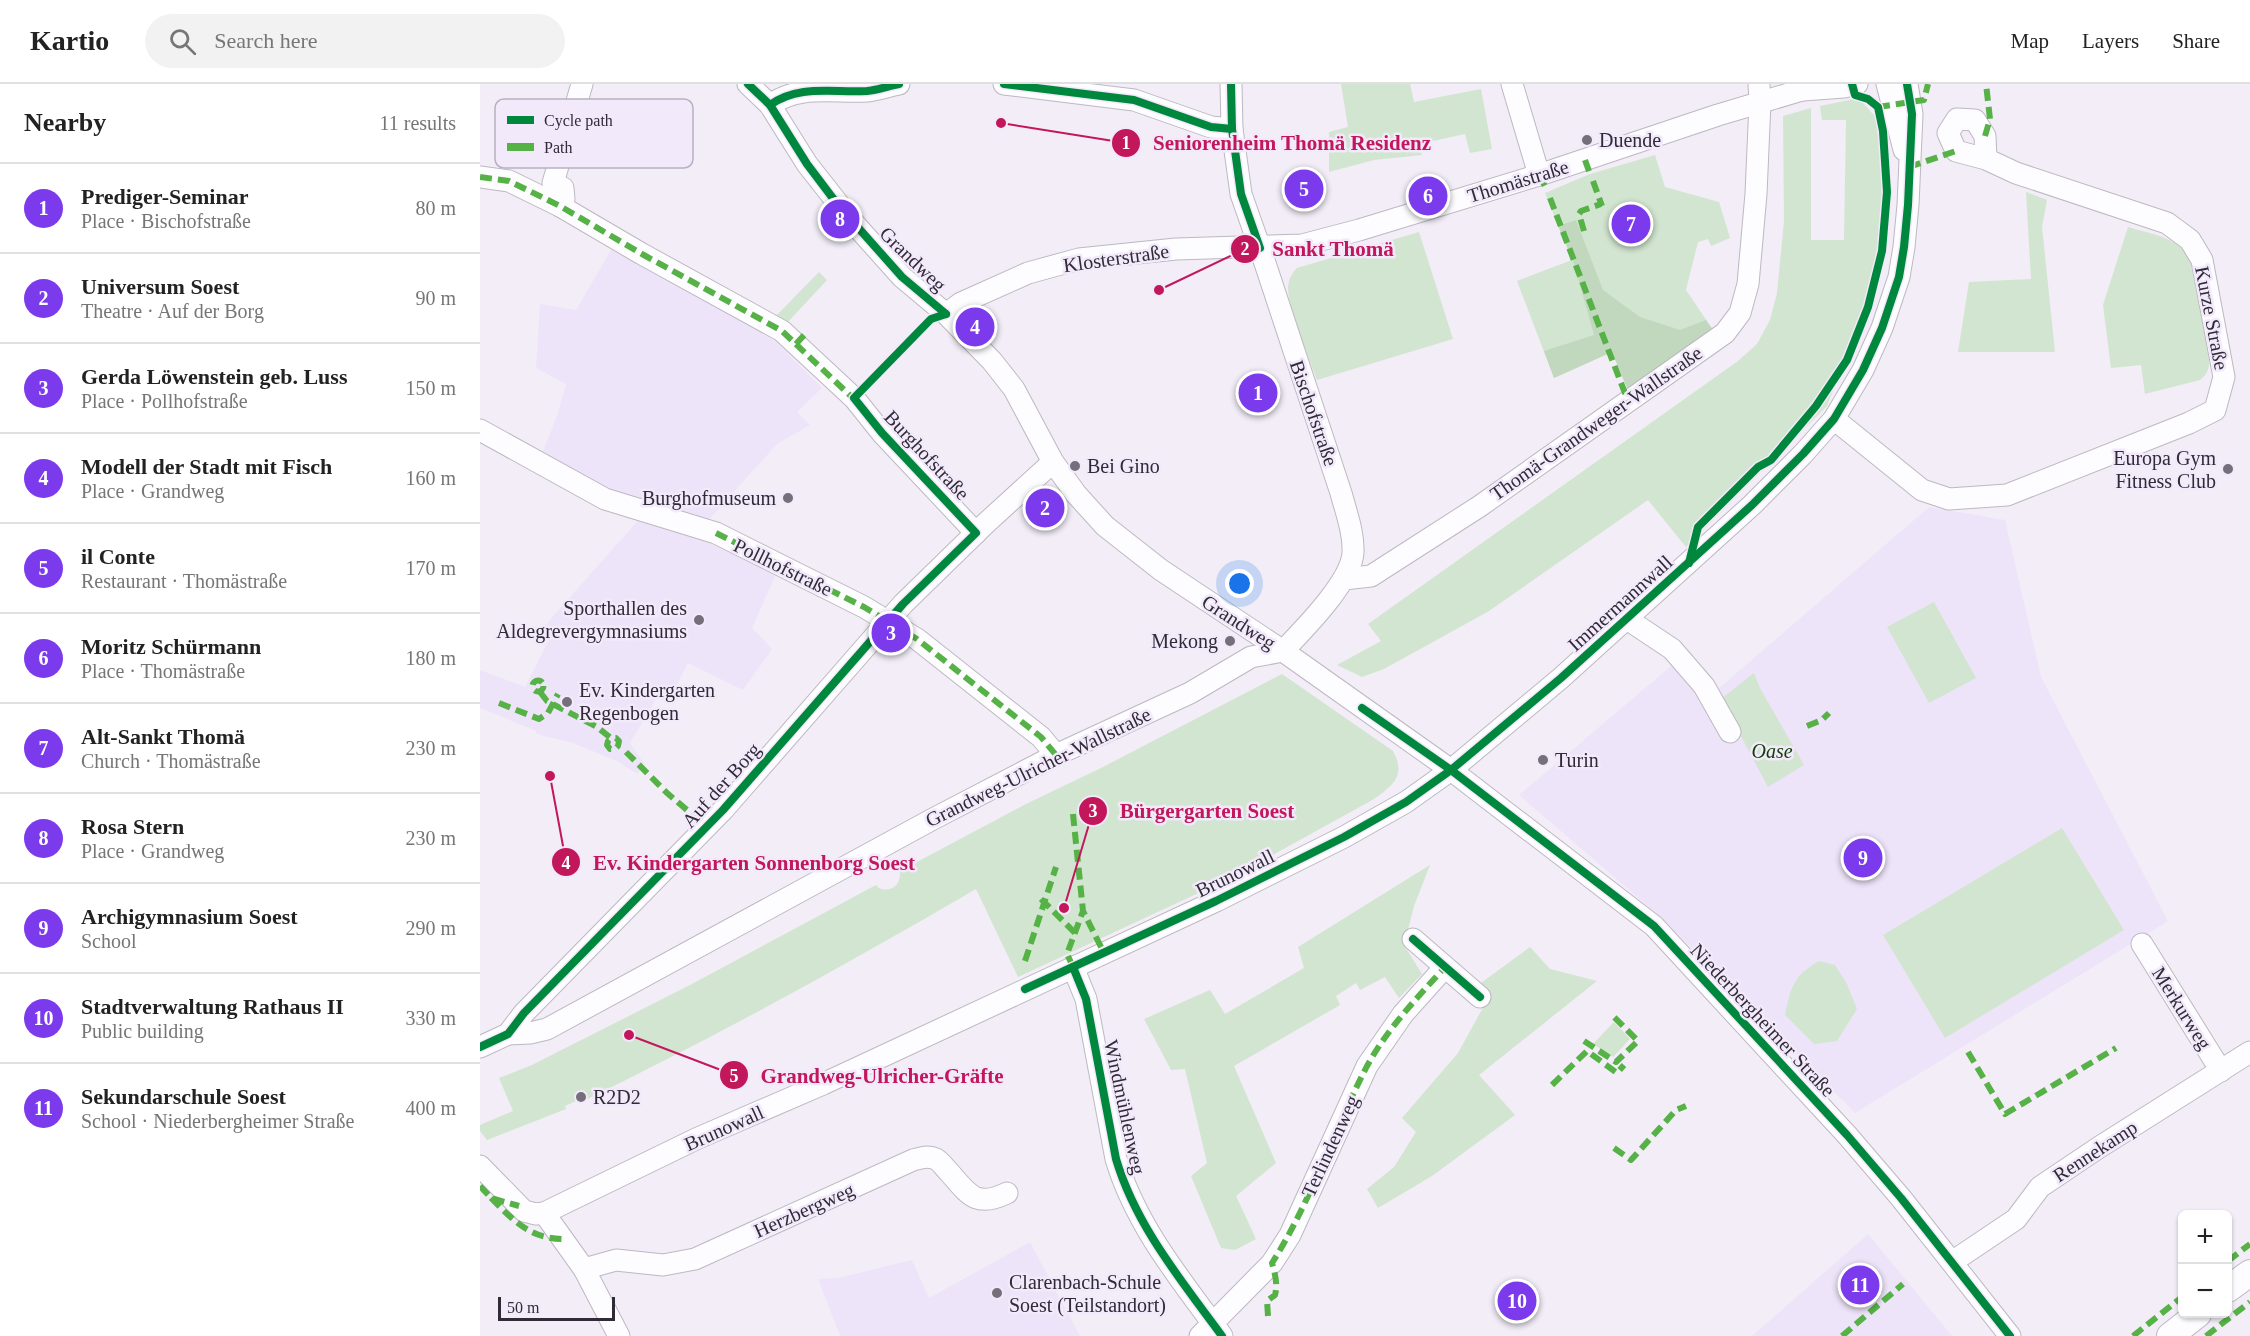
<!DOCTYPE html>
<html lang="en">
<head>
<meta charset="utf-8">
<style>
  :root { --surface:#fff; --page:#f2f2f2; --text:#222; --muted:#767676; --line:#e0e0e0; --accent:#7c3aed }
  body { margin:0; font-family:"Times New Roman",serif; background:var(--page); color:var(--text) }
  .controls { position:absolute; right:18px; bottom:18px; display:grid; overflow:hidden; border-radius:9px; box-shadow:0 2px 4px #0004 }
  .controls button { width:54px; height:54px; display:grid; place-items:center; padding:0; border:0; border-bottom:2px solid var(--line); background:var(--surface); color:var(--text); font:30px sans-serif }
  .scale { position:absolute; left:18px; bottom:15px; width:117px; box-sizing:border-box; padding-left:6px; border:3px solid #302b36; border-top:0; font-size:16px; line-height:21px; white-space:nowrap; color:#302b36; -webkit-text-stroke:4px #f2e9fb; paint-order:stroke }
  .you { position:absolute; left:760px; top:500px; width:21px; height:21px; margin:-15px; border:4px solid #fff; border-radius:50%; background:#1a73e8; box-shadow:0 0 0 9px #1a73e833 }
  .badge { display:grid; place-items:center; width:39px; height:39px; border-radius:50%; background:var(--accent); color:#fff; font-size:20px; font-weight:700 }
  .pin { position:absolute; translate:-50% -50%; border:3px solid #fff; box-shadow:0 2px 6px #0006 }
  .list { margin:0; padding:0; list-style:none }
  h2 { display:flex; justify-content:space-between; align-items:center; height:78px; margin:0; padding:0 24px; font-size:26px }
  h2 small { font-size:20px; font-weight:400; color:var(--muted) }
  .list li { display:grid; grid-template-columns:39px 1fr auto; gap:18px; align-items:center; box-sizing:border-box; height:90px; padding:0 24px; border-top:2px solid var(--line) }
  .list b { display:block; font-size:22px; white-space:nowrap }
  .list p { margin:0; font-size:20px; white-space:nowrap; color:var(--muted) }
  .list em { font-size:20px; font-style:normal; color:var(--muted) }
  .icon { flex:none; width:33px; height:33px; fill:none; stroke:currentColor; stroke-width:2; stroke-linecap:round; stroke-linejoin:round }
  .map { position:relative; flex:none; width:1770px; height:1252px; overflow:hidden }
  header { display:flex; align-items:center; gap:36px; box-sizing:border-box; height:84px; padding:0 30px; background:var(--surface); border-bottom:2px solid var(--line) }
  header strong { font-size:28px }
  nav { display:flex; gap:33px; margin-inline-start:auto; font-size:21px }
  .search { width:420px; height:54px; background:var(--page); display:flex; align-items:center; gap:15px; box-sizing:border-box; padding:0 21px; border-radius:33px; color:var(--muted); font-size:22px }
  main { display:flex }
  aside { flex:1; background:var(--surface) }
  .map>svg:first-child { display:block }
</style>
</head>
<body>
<header>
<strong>Kartio</strong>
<div class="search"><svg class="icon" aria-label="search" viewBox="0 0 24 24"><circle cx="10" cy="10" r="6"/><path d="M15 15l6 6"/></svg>Search here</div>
<nav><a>Map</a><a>Layers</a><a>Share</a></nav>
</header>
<main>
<aside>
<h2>Nearby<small>11 results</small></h2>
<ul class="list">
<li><span class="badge">1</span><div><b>Prediger-Seminar</b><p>Place · Bischofstraße</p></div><em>80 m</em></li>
<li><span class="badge">2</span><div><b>Universum Soest</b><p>Theatre · Auf der Borg</p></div><em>90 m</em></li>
<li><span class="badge">3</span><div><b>Gerda Löwenstein geb. Luss</b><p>Place · Pollhofstraße</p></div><em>150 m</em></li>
<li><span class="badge">4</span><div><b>Modell der Stadt mit Fisch</b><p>Place · Grandweg</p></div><em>160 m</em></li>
<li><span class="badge">5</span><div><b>il Conte</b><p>Restaurant · Thomästraße</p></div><em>170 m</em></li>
<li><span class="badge">6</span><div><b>Moritz Schürmann</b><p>Place · Thomästraße</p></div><em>180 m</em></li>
<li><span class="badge">7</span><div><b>Alt-Sankt Thomä</b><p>Church · Thomästraße</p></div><em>230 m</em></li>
<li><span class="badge">8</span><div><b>Rosa Stern</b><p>Place · Grandweg</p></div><em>230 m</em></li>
<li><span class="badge">9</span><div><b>Archigymnasium Soest</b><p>School</p></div><em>290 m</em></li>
<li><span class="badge">10</span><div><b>Stadtverwaltung Rathaus II</b><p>Public building</p></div><em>330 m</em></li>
<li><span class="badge">11</span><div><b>Sekundarschule Soest</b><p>School · Niederbergheimer Straße</p></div><em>400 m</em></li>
</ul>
</aside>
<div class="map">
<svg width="1770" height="1252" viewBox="0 0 1770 1252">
  <rect width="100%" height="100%" fill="#f2edf7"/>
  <g fill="#eee4f9">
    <polygon points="132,164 259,234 296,258 342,304 317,328 330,341 297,360 214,452 296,490 272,544 292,565 263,606 208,579 188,618 177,613 150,659 165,681 157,690 137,677 93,659 64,652 56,649 56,647 0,624 0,586 45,603 69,556 59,551 73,532 155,440 170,419 124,403 63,367 78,329 86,300 56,284 60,220 96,226"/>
    <polygon points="1449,423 1525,436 1561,593 1688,837 1375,1029 1185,837 1039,711 1197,577 1239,604"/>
    <polygon points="1388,1150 1472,1252 1272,1252"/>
    <polygon points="550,1158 600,1252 360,1252 338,1195 358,1194 432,1176 449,1214"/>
  </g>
  <g fill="#d2e5d0">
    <polygon points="861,0 930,0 934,18 1001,5 1012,65 990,69 985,50 939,60 942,71 894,76 849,88 849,48 868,43"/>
    <polygon points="1379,14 1396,34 1404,104 1401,158 1380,236 1347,322 1206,463 1168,416 1009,527 904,585 882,593 857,581 901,557 888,540 1258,277 1277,260 1290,236 1297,209 1304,137 1303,32 1331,24 1331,156 1364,156 1366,36 1342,36 1340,22"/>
    <polygon points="1175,71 1185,103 1239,118 1250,154 1231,162 1228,155 1218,158 1206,206 1235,249 1150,311 1132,268 1074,294 1037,197 1092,176 1065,109 1110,90"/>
    <polygon points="1546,108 1567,116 1562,143 1575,268 1478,268 1489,198 1551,195"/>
    <path d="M1648,143C1667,149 1693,152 1706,169C1715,179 1731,266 1729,281C1728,288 1725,292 1720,296L1665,310L1661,281L1631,284L1623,221Z"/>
    <path d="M939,148L973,255L837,296C829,273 809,228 808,205C808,197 811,190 817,184Z"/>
    <polygon points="339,188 347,196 306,240 296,232"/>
    <polygon points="1454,518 1496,594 1449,619 1407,543"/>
    <polygon points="1274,589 1280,604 1324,681 1288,703 1241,615"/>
    <path d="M802,590L913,667C926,691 914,701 894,715L755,792L538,893L496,805C369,879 239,951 107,1015L105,1013L85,1022L86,1025L7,1056L0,1047V1041L33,1027L19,994L52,981L210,901L396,801L399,804C412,809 421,801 420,787L546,720L623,683Z"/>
    <polygon points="1582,744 1644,846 1465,954 1403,851"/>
    <polygon points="950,781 934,822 924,861 942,890 919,914 905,893 880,906 876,899 856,912 860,921 754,982 796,1079 756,1112 776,1155 755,1166 741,1164 711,1092 727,1079 705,985 691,986 664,935 730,906 745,930 824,884 818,863"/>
    <polygon points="1050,863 1070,885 1117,897 999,991 1035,1031 952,1092 898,1124 887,1105 914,1083 936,1048 922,1034 978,969 1011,909 1001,899"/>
    <path d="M1339,877L1355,881L1367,900L1377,925L1357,957L1334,960L1305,931C1311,903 1313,892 1339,877Z"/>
    <polygon points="1134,938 1150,955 1133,973 1113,960"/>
  </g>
  <polygon fill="#c1d8be" points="1096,136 1123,206 1160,233 1200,246 1226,236 1235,249 1150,311 1132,268 1074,294 1064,267 1114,251 1093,176 1078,142"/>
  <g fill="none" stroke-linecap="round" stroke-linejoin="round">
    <defs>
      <g id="minor">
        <polyline points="268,0 290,21 327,80 371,136 422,193 466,230 512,277 534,305 573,378 596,410 625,442 681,486 803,567 971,686 1174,842 1367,1051 1421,1114 1530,1252"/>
        <polyline points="524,0 654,16 731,43 752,45"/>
        <path d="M751,0L752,45L761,110L780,164L861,409C866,428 874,449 873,469C871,498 823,546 803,567"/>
        <polyline points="1032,0 1059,91"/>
        <polyline points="1407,0 1424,66"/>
        <polyline points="1323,6 1364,3 1377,0"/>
        <path d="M290,21C319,0 353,9 387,7C397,6 409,2 419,0"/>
        <polyline points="0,93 29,97 80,122 162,170 302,247 374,314 402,349 496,449"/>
        <polyline points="80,122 84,115 83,104 73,99 102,0"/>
        <polyline points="466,230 481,219 548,189 599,175 696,165 822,161 879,146 1059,91 1238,31 1322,6 1336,0"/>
        <polyline points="1354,335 1442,406 1469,415 1527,411 1709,339 1735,326 1744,293 1722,176 1710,156 1687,139 1536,89 1506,75 1505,52 1495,36 1477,35 1468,49 1476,67 1506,75"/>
        <polyline points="0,346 125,415 236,449 384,523 437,555 561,653 576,671"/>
        <polyline points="864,495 891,492 1000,422 1245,249 1260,229 1268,200 1276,110 1280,18 1279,0"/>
        <polyline points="1147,535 1192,565 1224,602 1250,648"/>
        <polyline points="933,855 1000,913"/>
        <polyline points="1662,860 1741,987"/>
        <path d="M593,883L606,915L636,1075C656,1142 701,1196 742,1252"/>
        <polyline points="28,950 50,949 67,945 453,735 576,671 710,609 771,573 803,567"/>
        <polyline points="0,963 28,950 44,929 243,726 423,520 505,440 573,378"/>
        <polyline points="0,1082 44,1127 56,1130 64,1129 216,1055 343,1000 736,817 864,753 926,718 971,686 1081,594 1272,421 1323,370 1354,335 1383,286 1402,244 1419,193 1424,163 1428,121 1432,30 1427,0"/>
        <polyline points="64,1129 104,1185 139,1252"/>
        <polyline points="1472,1178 1536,1135 1560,1103 1618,1064 1770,968"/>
        <path d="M104,1185L136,1176L183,1181L215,1175L433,1076C440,1074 448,1071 456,1075C461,1078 465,1084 469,1088C489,1111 496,1124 527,1109"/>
        <polyline points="720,1252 792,1179 810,1151 887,982 923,930 965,883"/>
      </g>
      <g id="major">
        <polyline points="1748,1205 1770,1189"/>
        <polyline points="1690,1252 1718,1230"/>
      </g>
    </defs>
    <use href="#minor" stroke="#bdb8c2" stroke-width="23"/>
    <use href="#major" stroke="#bdb8c2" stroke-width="28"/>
    <use href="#minor" stroke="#fdfcfe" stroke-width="21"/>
    <use href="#major" stroke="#fdfcfe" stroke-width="26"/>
    <g stroke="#56b246" stroke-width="6" stroke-dasharray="12 6" stroke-linecap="butt">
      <polyline points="1398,23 1444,16 1448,0"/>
      <polyline points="1505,52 1510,35 1506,0"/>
      <polyline points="1105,76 1110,90"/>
      <polyline points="1429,83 1476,67"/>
      <polyline points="1059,91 1066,104"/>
      <polyline points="0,93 29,97 80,122 162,170 302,247 377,318"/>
      <polyline points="1113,97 1122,122"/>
      <polyline points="1070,114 1148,317"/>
      <polyline points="1104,147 1099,130 1101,127 1121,120"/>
      <polyline points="316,260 326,249"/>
      <polyline points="236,449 384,523 437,555 561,653 576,671"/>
      <circle cx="58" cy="602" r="5.5"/>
      <polyline points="60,608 67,617 117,643 131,654 136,654 139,657 138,662 135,665 130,665 127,661 128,657 131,654"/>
      <polyline points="19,619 59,635 68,629 78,610"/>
      <polyline points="1327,642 1342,636 1349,629"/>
      <polyline points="146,668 187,709 227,743"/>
      <polyline points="593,730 603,827 624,869"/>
      <polyline points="561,815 595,849"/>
      <polyline points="545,877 576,783"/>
      <polyline points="593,883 587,870 603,827"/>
      <polyline points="1104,957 1136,978 1158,957 1131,930"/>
      <polyline points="1488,968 1525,1030 1636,964"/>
      <polyline points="1072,1001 1107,967 1137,989 1144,981"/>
      <polyline points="1134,1064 1151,1076 1196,1026 1206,1022"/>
      <polyline points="0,1102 11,1114 39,1122"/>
      <path d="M11,1114C33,1136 49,1154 82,1155"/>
      <polyline points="1748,1177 1770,1160"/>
      <path d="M788,1232L787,1217L795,1211C798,1200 795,1190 792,1179C831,1118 853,1048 886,984C906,946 937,914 965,883"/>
      <polyline points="1362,1252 1423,1200"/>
      <polyline points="1653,1252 1702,1213"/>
      <polyline points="1726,1252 1770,1218"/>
    </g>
    <defs>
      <g id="cycleway">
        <polyline points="268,0 290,21 327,80 358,121 422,193 466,230"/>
        <polyline points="524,0 654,16 731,43 752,45"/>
        <polyline points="751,0 752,45 761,110 780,164"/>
        <path d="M290,21C319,0 353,9 387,7C397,6 409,2 419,0"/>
        <polyline points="1209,479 1218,443 1278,383 1291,376 1336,322 1367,276 1388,223 1402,167 1407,108 1403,47 1398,23 1388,15 1375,11 1372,0"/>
        <polyline points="882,624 971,686 1174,842 1367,1051 1421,1114 1530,1252"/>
        <polyline points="933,855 1000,913"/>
        <path d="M593,883L606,915L636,1075C656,1142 701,1196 742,1252"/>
        <polyline points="545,905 736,817 864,753 926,718 971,686 1081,594 1272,421 1323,370 1354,335 1383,286 1402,244 1419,193 1424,163 1428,121 1432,30 1427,0"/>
        <polyline points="0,963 28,950 44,929 243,726 423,520 496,449 402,349 374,314 451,235 466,230"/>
      </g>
    </defs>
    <use href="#cycleway" stroke="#f2e9fb" stroke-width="11"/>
    <use href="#cycleway" stroke="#00873e" stroke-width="8"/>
  </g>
  <g fill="#746f7a" stroke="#f2e9fb" stroke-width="2">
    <circle cx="1107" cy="56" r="6"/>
    <circle cx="595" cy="382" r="6"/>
    <circle cx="1748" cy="385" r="6"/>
    <circle cx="308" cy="414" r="6"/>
    <circle cx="219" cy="536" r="6"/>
    <circle cx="750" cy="557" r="6"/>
    <circle cx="87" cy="618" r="6"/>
    <circle cx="1063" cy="676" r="6"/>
    <circle cx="101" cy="1013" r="6"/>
    <circle cx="517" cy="1209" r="6"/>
  </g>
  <g text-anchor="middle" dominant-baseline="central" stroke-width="5" stroke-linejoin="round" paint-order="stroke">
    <g font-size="20" fill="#302b36" stroke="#f2e9fb" text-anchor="start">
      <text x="1119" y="56">Duende</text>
      <text x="1736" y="374" text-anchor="end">Europa Gym<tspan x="1736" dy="23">Fitness Club</tspan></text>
      <text x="607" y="382">Bei Gino</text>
      <text x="296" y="414" text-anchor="end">Burghofmuseum</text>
      <text x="207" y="524" text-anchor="end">Sporthallen des<tspan x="207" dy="23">Aldegrevergymnasiums</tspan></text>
      <text x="738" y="557" text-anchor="end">Mekong</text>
      <text x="99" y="606">Ev. Kindergarten<tspan x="99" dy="23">Regenbogen</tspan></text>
      <text x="1075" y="676">Turin</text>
      <text x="113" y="1013">R2D2</text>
      <text x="529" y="1198">Clarenbach-Schule<tspan x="529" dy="23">Soest (Teilstandort)</tspan></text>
    </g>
    <g font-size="20" fill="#302b36" stroke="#f2e9fb">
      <text transform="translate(1038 97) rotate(-17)">Thomästraße</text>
      <text transform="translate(636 174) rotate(-8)">Klosterstraße</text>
      <text transform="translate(433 175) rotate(44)">Grandweg</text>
      <text transform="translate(1732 234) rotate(79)">Kurze Straße</text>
      <text transform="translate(834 329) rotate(71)">Bischofstraße</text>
      <text transform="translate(1116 339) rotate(-35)">Thomä-Grandweger-Wallstraße</text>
      <text transform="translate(447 371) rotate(47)">Burghofstraße</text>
      <text transform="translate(303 483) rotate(26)">Pollhofstraße</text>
      <text transform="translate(1140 519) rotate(-42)">Immermannwall</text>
      <text transform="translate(759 538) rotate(33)">Grandweg</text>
      <text transform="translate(558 683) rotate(-26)">Grandweg-Ulricher-Wallstraße</text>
      <text transform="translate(241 701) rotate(-48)">Auf der Borg</text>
      <text transform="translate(755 789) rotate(-26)">Brunowall</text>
      <text transform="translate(1702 924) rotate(58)">Merkurweg</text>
      <text transform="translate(1283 936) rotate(47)">Niederbergheimer Straße</text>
      <text transform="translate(645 1023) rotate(78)">Windmühlenweg</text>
      <text transform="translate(244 1044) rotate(-24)">Brunowall</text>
      <text transform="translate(850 1062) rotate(-65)">Terlindenweg</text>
      <text transform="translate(1615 1067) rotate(-33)">Rennekamp</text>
      <text transform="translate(324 1126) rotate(-24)">Herzbergweg</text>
    </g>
    <g font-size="20" font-style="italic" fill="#103e05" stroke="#f2e9fb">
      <text x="1292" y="667">Oase</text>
    </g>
  </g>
  <rect x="15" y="15" width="198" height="69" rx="9" fill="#f2e9fb" stroke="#b8b0c0" stroke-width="1.5"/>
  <rect x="27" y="32" width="27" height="8" fill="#00873e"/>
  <rect x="27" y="59" width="27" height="8" fill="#56b246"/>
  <g font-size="16" fill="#302b36">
    <text x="64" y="42">Cycle path</text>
    <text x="64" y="69">Path</text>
  </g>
  <path fill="none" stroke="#c2185b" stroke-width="2" d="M521 39L646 59M679 206L765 165M584 824L613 727M70 692L86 778M149 951L254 991"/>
  <g fill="#c2185b" stroke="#f2e9fb" stroke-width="2">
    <circle cx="521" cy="39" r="6"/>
    <circle cx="679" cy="206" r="6"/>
    <circle cx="584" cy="824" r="6"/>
    <circle cx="70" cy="692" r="6"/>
    <circle cx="149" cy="951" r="6"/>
    <circle cx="646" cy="59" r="15"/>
    <circle cx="765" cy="165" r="15"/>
    <circle cx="613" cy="727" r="15"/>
    <circle cx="86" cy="778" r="15"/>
    <circle cx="254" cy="991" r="15"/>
  </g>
  <g font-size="18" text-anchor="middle" font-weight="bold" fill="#fff">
    <text x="646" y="65">1</text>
    <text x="765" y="171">2</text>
    <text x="613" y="733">3</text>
    <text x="86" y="785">4</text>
    <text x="254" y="998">5</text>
  </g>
  <g font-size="21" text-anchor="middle" font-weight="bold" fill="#c2185b" stroke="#f2e9fb" stroke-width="5" stroke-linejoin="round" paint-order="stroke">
    <text x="812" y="66">Seniorenheim Thomä Residenz</text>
    <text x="853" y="172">Sankt Thomä</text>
    <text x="727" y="734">Bürgergarten Soest</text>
    <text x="274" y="786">Ev. Kindergarten Sonnenborg Soest</text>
    <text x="402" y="999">Grandweg-Ulricher-Gräfte</text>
  </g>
</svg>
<div class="controls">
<button>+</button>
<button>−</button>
</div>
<div class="scale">50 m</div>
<div class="you"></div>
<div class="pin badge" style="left:778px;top:309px">1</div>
<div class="pin badge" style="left:565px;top:424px">2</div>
<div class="pin badge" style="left:411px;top:549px">3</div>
<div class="pin badge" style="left:495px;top:243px">4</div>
<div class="pin badge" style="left:824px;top:105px">5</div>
<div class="pin badge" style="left:948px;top:112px">6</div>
<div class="pin badge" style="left:1151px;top:140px">7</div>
<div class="pin badge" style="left:360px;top:135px">8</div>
<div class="pin badge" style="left:1383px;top:774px">9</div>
<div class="pin badge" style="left:1037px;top:1217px">10</div>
<div class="pin badge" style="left:1380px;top:1201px">11</div>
</div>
</main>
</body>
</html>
